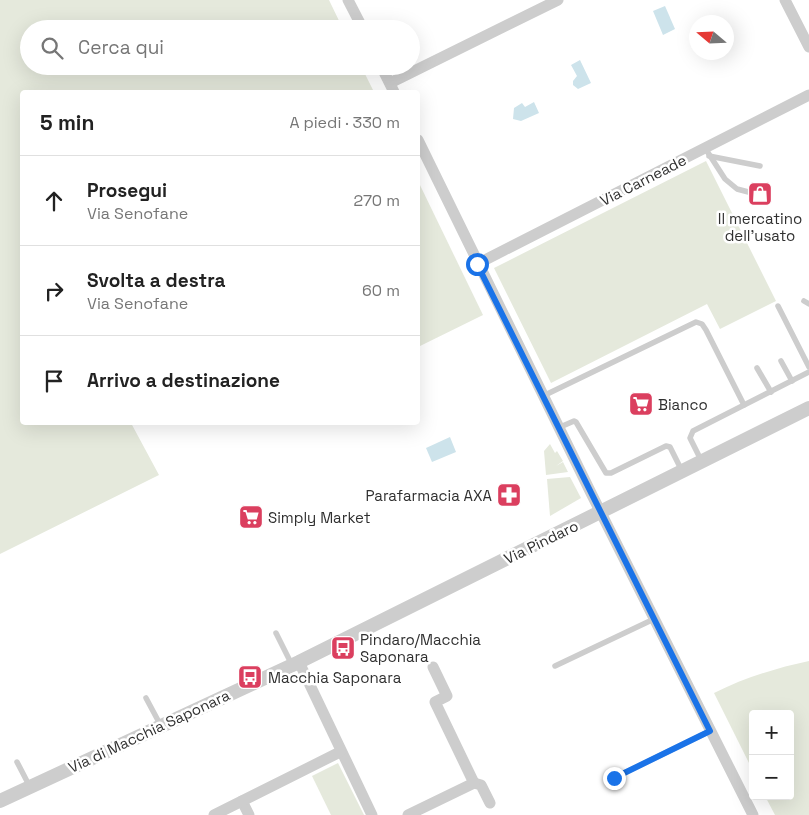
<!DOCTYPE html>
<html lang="it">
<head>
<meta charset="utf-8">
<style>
  :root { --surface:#fff; --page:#f2f2f2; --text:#222; --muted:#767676; --line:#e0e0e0 }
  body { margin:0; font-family:"Space Grotesk",sans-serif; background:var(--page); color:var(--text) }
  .controls { position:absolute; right:15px; bottom:15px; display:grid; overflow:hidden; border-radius:5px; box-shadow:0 5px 20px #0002 }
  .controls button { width:45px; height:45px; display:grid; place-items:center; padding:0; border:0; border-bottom:1px solid var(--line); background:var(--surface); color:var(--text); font:25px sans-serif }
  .compass { position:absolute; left:689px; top:15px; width:45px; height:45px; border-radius:50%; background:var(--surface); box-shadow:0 5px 20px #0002; rotate:289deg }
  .stop { position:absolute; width:15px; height:15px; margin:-11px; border:4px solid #1a73e8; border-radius:50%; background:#fff }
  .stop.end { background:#1a73e8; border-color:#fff; box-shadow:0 1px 5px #0008 }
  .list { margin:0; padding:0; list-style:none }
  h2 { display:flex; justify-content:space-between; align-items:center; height:65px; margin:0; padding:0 20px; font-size:21px }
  h2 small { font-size:16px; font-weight:400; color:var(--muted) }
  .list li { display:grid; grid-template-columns:32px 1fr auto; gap:15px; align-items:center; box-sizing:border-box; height:90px; padding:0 20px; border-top:1px solid var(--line) }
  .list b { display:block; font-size:19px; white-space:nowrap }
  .list p { margin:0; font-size:16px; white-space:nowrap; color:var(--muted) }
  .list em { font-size:16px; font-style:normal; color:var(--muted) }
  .icon { flex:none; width:28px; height:28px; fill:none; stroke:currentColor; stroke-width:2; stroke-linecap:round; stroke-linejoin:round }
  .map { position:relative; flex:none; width:809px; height:815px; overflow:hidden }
  .search { position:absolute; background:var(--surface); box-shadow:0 5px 20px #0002; left:20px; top:20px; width:400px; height:55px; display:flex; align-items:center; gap:12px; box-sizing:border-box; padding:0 18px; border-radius:28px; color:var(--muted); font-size:19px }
  .panel { position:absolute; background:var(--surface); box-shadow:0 5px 20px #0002; left:20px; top:90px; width:400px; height:335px; border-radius:5px }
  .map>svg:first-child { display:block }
</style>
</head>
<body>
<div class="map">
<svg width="809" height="815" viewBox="0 0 809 815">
  <rect width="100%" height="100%" fill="#fff"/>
  <g fill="#e5e9dc">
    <polygon points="0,0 329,0 343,29 29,29 29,66 361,66 374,92 22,92 22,422 131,423 159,475 0,554"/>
    <polygon points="706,161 776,301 720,329 707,304 551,383 494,268"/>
    <polygon points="418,181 483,315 418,347"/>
    <polygon points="550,444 555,453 557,451 563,461 556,466 563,462 568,472 546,475 544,451"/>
    <polygon points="570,477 581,498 550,516 547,479"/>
    <path d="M809,661V815H775L765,796H790V714H753V771L714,693C744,678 776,668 809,661Z"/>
    <polygon points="338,763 364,815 331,815 312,776"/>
  </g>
  <g fill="#cde3eb">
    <polygon points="665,6 675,29 663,35 653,11"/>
    <polygon points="580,60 591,83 578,89 573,85 573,81 577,76 571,65"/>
    <polygon points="534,102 539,113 521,121 513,119 514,108 522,103 525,107"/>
    <polygon points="450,437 456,452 432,462 426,448"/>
  </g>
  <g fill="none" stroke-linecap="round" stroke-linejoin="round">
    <g stroke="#cdcdcd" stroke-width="5.5">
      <polyline points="705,148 725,179 737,189 756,194"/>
      <polyline points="709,156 760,166"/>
      <polyline points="804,301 809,304"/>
      <polyline points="778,306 809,367"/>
      <polyline points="781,361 792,381"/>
      <polyline points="757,368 771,392"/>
      <polyline points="543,396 696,322 702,324 706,330 744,405"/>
      <polyline points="558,428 574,421 576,422 606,473 611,473 666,446 670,447 682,471"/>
      <polyline points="702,462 690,438 693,431 809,372"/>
      <polyline points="276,633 292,665"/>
      <polyline points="555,666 654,619"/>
      <polyline points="146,698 161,726"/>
      <polyline points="17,762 30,787"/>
      <polyline points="614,778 710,731"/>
    </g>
    <g stroke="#cdcdcd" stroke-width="11">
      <polyline points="348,0 363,29"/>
      <polyline points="785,0 809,47"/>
      <polyline points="381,66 394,92"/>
      <polyline points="390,83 558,0"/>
      <polyline points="418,140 592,495 753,815"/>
      <polyline points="477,264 809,95"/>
      <polyline points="299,662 372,815"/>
      <polyline points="474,783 481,785 490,803"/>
      <polyline points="242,801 249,815"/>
      <polyline points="214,815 340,752"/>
      <polyline points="408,815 474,783 435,702 447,696 433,667"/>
    </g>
    <polyline stroke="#cdcdcd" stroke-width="14" points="0,801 299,662 809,408"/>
  </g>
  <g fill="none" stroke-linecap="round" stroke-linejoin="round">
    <polyline stroke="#1a73e8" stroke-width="6" points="477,264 710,731 614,778"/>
  </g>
  <defs>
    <symbol id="shop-square" viewBox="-11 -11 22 22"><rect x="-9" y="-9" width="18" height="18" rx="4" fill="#db3f5f" stroke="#fff"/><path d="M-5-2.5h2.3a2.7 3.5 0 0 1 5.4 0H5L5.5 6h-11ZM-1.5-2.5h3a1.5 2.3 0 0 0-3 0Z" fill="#fff"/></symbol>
    <symbol id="supermarket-square" viewBox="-11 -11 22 22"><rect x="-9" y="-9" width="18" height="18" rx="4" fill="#db3f5f" stroke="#fff"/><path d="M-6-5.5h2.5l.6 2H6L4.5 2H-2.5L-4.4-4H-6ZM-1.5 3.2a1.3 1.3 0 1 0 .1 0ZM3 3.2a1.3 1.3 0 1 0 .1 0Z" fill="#fff"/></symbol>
    <symbol id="pharmacy-square" viewBox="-11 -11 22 22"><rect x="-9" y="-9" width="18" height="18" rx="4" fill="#db3f5f" stroke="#fff"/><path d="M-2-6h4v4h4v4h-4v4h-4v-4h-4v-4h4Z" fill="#fff"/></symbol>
    <symbol id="bus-square" viewBox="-11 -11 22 22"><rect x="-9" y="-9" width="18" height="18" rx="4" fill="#db3f5f" stroke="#fff"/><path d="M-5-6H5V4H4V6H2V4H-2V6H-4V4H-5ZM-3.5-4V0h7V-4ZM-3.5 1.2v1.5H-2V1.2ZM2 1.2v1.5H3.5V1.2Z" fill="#fff"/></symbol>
  </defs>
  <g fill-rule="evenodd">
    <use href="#shop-square" x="746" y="180" width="28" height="28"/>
    <use href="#supermarket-square" x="627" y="390" width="28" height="28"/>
    <use href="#pharmacy-square" x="495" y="481" width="28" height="28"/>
    <use href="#supermarket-square" x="237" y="503" width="28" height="28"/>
    <use href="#bus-square" x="329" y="634" width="28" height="28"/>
    <use href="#bus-square" x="236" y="663" width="28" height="28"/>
  </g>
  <g text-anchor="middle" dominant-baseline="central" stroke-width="5" stroke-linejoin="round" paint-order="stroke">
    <g font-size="15" fill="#303030" stroke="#fff">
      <text transform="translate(643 180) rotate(-27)">Via Carneade</text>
      <text transform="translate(541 542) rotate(-26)">Via Pindaro</text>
      <text transform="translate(149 731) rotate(-25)">Via di Macchia Saponara</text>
    </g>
    <g font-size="15" fill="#303030" stroke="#fff" text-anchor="start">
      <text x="760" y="218" text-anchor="middle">Il mercatino<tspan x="760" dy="17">dell'usato</tspan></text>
      <text x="658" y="404">Bianco</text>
      <text x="492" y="495" text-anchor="end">Parafarmacia AXA</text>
      <text x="268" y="517">Simply Market</text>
      <text x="360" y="639">Pindaro/Macchia<tspan x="360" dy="17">Saponara</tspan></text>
      <text x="268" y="677">Macchia Saponara</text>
    </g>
  </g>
</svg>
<div class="controls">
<button>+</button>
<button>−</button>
</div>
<svg class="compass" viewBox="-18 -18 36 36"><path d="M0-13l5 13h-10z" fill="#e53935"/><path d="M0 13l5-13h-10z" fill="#767676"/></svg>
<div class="stop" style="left:477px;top:264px"></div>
<div class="stop end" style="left:614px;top:778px"></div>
<div class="search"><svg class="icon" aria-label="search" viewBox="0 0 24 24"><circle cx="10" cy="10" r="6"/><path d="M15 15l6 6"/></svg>Cerca qui</div>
<section class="panel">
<h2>5 min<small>A piedi · 330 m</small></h2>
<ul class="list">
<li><svg class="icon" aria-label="ahead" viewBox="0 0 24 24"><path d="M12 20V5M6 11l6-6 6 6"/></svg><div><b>Prosegui</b><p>Via Senofane</p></div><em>270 m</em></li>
<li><svg class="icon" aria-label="right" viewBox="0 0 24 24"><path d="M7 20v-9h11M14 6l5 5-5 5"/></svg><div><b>Svolta a destra</b><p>Via Senofane</p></div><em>60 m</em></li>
<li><svg class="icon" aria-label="arrive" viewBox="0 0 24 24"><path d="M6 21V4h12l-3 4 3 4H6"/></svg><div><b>Arrivo a destinazione</b></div></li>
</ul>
</section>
</div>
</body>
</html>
